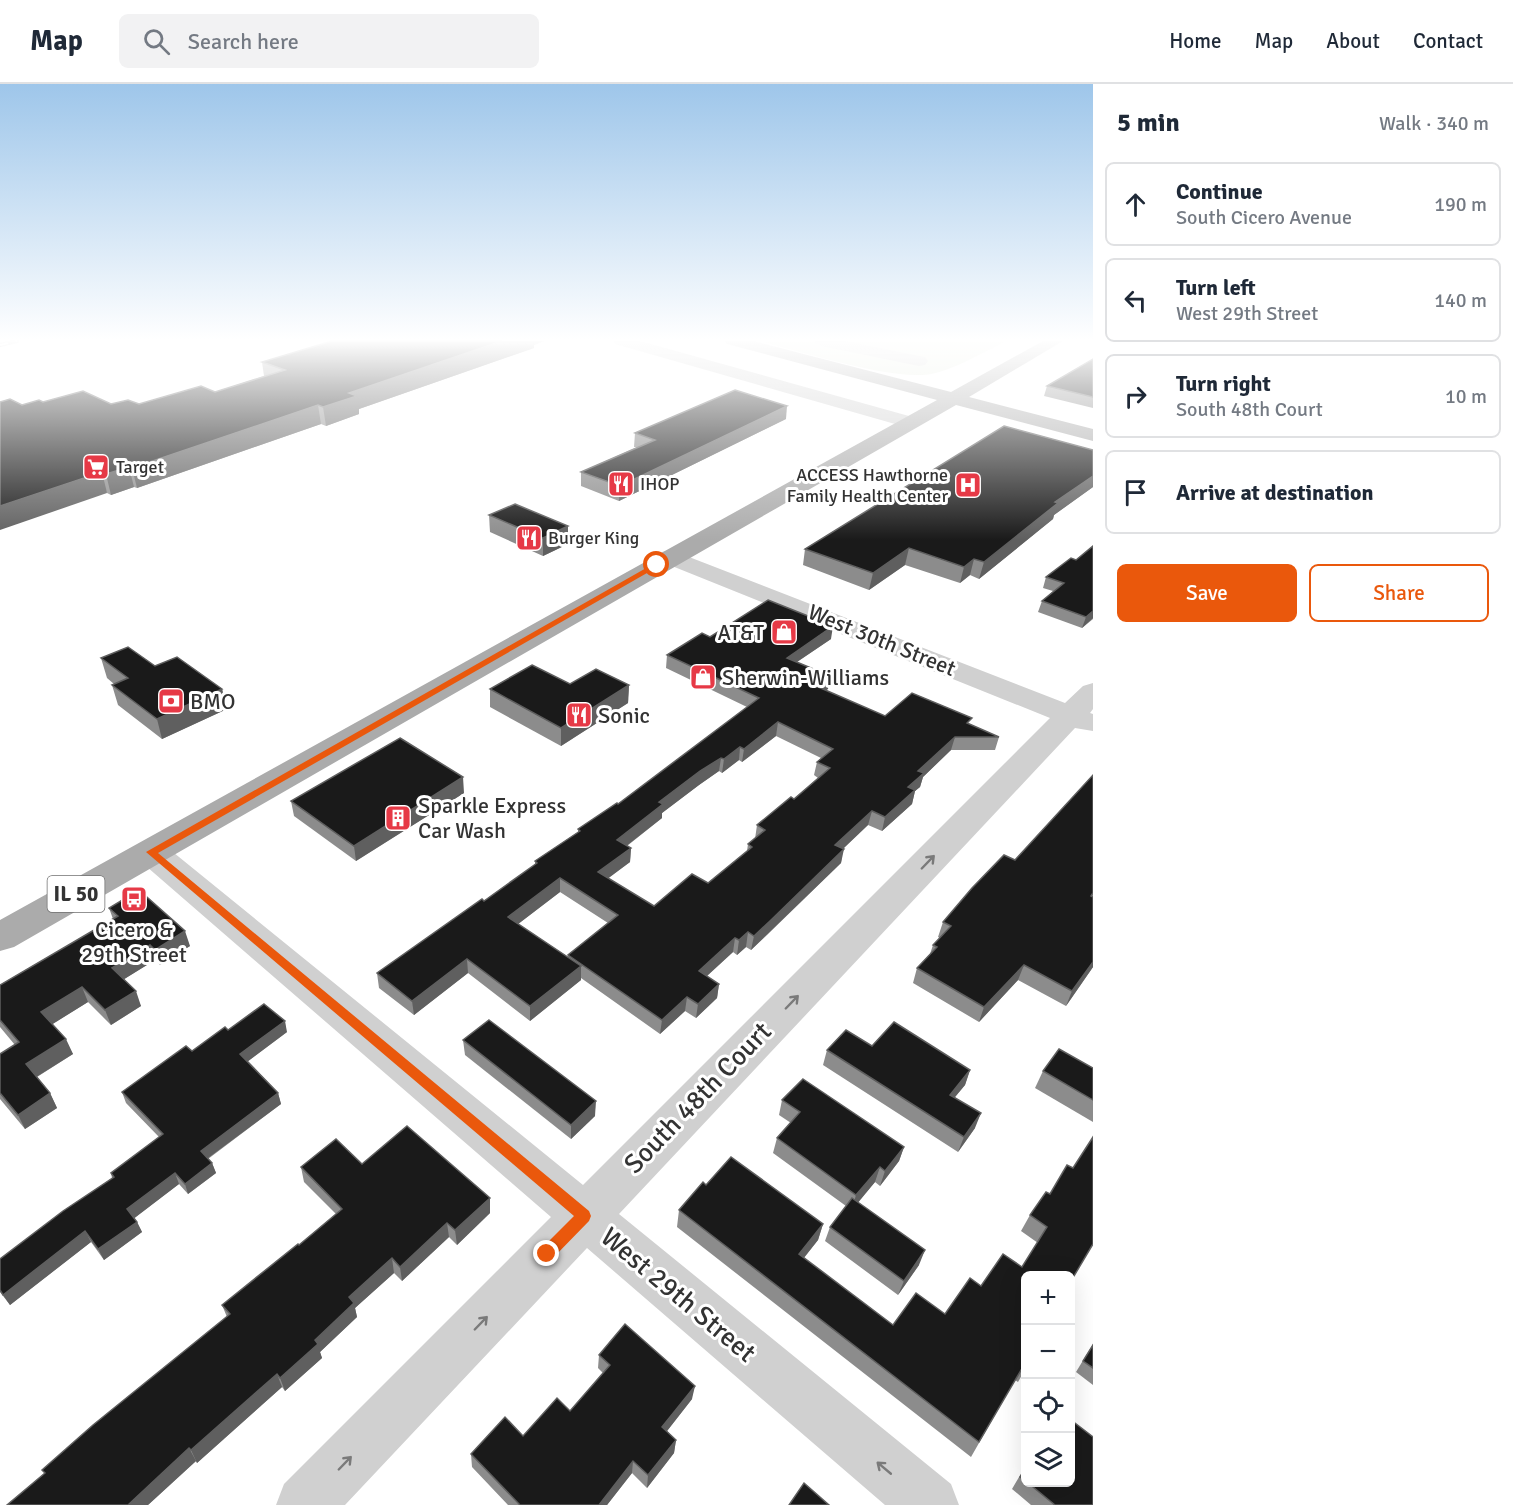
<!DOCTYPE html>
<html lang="en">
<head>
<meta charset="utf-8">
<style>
  :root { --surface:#fff; --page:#f2f2f3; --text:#1f2937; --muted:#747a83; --line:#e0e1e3; --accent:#ea580c }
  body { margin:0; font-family:Signika,sans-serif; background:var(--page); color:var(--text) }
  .controls { position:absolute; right:18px; bottom:18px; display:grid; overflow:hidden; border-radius:9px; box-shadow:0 6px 24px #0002 }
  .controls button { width:54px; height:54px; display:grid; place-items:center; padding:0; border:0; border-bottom:2px solid var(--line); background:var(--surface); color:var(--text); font:30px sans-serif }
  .stop { position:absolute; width:18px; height:18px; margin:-14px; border:4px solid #ea580c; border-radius:50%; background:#fff }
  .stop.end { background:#ea580c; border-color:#fff; box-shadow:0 2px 6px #0008 }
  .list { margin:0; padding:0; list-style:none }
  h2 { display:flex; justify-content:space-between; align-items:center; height:78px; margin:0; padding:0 24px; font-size:26px }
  h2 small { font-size:20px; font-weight:400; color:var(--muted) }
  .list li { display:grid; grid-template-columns:39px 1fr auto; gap:18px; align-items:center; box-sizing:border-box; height:84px; margin:0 12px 12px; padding:0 12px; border:2px solid var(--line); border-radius:9px }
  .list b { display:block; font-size:22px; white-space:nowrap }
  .list p { margin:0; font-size:20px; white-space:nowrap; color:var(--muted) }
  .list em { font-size:20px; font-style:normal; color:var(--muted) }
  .actions { display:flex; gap:12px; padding:18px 24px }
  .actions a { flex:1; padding:14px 0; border:2px solid var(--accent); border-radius:9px; text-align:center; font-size:21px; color:var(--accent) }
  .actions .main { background:var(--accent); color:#fff }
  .icon { flex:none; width:33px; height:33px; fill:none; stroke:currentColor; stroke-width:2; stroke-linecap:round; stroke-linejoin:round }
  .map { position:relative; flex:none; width:1093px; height:1421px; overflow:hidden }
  header { display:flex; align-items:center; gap:36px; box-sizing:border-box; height:84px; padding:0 30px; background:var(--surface); border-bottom:2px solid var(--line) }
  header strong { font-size:28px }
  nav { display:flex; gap:33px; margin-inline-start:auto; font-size:21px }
  .search { width:420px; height:54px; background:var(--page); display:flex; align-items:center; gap:15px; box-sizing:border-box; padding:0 21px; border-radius:9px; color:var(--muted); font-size:22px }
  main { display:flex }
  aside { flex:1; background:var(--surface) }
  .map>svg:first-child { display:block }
</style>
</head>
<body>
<header>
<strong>Map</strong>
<div class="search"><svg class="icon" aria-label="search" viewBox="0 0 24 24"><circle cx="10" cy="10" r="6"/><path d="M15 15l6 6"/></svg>Search here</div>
<nav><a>Home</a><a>Map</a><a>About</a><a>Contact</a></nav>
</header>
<main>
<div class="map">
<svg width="1093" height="1421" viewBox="0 0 1093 1421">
  <rect width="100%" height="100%" fill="#fff"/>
  <path fill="#e6ecdf" d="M759,257H1007C985,267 954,286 931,290C892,297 800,267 759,257Z"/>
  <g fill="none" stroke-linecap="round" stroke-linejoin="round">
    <g fill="#d0d0d0" fill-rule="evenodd">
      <polygon points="613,257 640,257 916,334 919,338 916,342 902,342 615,260"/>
      <polygon points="813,257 846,257 919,272 925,273 928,277 925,281 919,282 821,262"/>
      <polygon points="671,466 1065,619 1083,602 1093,599 1093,625 1090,629 1093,630 1093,647 1075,644 619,1130 951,1400 959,1421 885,1421 587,1164 345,1421 276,1421 284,1400 551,1133 139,776 133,768 139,760 151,756 163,760 583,1101 1050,634 662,478 659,473 662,468"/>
    </g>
    <polygon fill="#ababab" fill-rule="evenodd" points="725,257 753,257 951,308 1043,257 1063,257 969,313 1093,345 1093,357 956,321 14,863 0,867 0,836 937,316 727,260"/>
    <defs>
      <polyline id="rail" points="0,261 17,257"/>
    </defs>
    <use href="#rail" stroke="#888" stroke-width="4"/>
    <use href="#rail" stroke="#fff" stroke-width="2" stroke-dasharray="8" stroke-linecap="butt"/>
  </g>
  <g fill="#8c8c8c" fill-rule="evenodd">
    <polygon points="332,257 544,257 534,261 534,264 359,325 359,330 326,342 321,340 137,404 134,403 111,411 107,409 22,321 43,318 139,320 215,308 264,292 262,278"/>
    <polygon points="1093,275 1093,324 1044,312 1047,302"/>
    <polygon points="786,335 619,417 581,402 581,388 637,363 634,363 635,349"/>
    <polygon points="1093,366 1093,403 1054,431 1053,435 979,495 970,491 960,499 905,481 869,506 803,481 805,465"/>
    <polygon points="489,431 568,460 543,472 490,448"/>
    <polygon points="1093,462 1093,535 1082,544 1038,528 1042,517 1053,507 1043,504 1046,493 1076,476"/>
    <path d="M710,553L831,555L797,578L830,592L828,605L825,606L885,632L970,640L999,653L995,666H951L923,693L920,703L915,707L912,720L882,747L868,741L843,765L841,779L767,851L751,866L746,863L737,871L733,868L707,892L719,900L717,914L696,934L685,927L660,950L581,894V896L530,937L468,889L414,931L379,904L377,889L484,817L535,781V777L578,748V745L618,720L747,623L666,584L667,571ZM776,652L821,674L817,678L814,691L818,694L794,715L757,741L755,755L748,760L747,767L708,799L654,822L608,794L630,778L631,764L627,762L662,734V729L699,701L719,687L722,689L739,676L742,678ZM560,808L608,839L568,871V873L518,840Z"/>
    <polygon points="101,574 155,582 222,605 227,625 162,655 118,621 112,601 114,600 107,594"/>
    <polygon points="570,600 629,601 628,619 561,662 490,623 490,605"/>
    <polygon points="1093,691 1093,883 1066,922 1018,896 979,938 913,899 917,884 930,870 933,861 940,854 938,853 943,838 1015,776"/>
    <polygon points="464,709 356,777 294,732 291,717"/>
    <polygon points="109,824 190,862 160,881 155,876 124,895 141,922 111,941 88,918 52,940 73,970 37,993 50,1009 57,1024 25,1045 0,1015 0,970 15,961 0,943 0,901 113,835"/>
    <polygon points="228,946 287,948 248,977 278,1009 281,1020 208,1075 212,1079 216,1089 188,1110 179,1100 134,1134 137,1138 142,1148 104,1176 91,1158 10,1221 0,1208 0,1175 112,1094 111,1089 159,1053 126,1019 122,1008"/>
    <polygon points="463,956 595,1032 571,1055 465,971"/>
    <polygon points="827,966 970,986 965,1001 955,1013 975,1044 958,1068 823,981"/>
    <polygon points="1093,984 1093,1038 1035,1004 1043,987"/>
    <polygon points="782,1016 904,1063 899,1077 880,1102 875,1098 858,1118 919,1181 898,1211 825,1157 830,1143 846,1122 773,1069 777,1054 791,1039 779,1031"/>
    <polygon points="362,1080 490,1129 457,1161 449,1153 402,1197 394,1189 355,1224 357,1233 320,1268 322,1274 285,1307 282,1303 197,1379 196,1377 148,1421 227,1233 222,1221 299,1161 336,1130 304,1098 301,1083"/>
    <polygon points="1073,1084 1026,1191 1026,1284 1018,1298 1015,1296 971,1373 677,1143 679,1126 706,1101 823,1140 818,1156 804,1174 893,1241 945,1230 981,1202 1022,1183 1038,1159 1021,1147 1030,1131"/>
    <polygon points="1093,1260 1093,1301 1076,1288"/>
    <polygon points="599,1271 692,1315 667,1347 676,1356 674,1369 647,1404 632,1389 607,1421 508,1421 472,1383 471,1370 523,1352 570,1327 603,1289 598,1284"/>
    <polygon points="1026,1381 1026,1398 1071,1398 1093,1421 1031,1421 1012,1405"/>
  </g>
  <g fill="#5f5f5f">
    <polygon points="502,257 544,257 534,261 534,264 359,325 359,330 326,342 323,323 349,309"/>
    <polygon points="318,321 321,340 137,404 132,384"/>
    <polygon points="787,322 786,335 619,417 620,402"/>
    <polygon points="129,383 134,403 111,411 106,390"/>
    <polygon points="102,388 107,409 0,446 0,422"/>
    <polygon points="1093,392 1093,403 1054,431 1053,435 979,495 984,478 1055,418"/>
    <polygon points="568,442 568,460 543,472 543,454"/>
    <polygon points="909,464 905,481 869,506 873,489"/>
    <polygon points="974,475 970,491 960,499 964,483"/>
    <polygon points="1093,527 1093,534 1082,544 1086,533"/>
    <polygon points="833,542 831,555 785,586 787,574"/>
    <polygon points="830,592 828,605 814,615 816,602"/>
    <polygon points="629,601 628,619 561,662 561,644"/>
    <polygon points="222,605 227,625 162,655 157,635"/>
    <polygon points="778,638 776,652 742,678 744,665"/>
    <polygon points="955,653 951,666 923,693 920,703 915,707 912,720 882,747 885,733 908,703 918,687"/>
    <polygon points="740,663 739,676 722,689 724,675"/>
    <polygon points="721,674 719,687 699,701 662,729 662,734 616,770 617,756 659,718 700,687"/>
    <polygon points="463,693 464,709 356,777 354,762"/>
    <polygon points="872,727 868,741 832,775 835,761"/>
    <polygon points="631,764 630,778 598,802 598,788"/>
    <polygon points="844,765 841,779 751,866 754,852"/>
    <polygon points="560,794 560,808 509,847 508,833"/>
    <polygon points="185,847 190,862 160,881 155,866"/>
    <polygon points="748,848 746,863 737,871 739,856"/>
    <polygon points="735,854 733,868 697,901 699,887"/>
    <polygon points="150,861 155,876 118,899 112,884"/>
    <polygon points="467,875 468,889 414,931 412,917"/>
    <polygon points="1093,878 1093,883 1066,922 1072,907"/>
    <polygon points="1024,881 1018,896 979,938 984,923"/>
    <polygon points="581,882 581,896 530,937 530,922"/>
    <polygon points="719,900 717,914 696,934 698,920"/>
    <polygon points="82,903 88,918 48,943 41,928"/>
    <polygon points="136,907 141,922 111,941 105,926"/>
    <polygon points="687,913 685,927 660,950 662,936"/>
    <polygon points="285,937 287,948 243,981 240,970"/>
    <polygon points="66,955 73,970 33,995 26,980"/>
    <polygon points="970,986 965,1001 945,1025 950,1011"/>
    <polygon points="50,1009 57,1024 25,1045 18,1031"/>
    <polygon points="278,1009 281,1020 204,1077 201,1067"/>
    <polygon points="596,1017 595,1032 571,1055 571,1041"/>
    <polygon points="981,1029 975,1044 958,1068 964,1053"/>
    <polygon points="904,1063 899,1077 880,1102 885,1087"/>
    <polygon points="212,1079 216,1089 188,1110 185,1100"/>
    <polygon points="880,1083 875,1098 852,1126 856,1111"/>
    <polygon points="175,1089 179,1100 132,1136 127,1125"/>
    <polygon points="490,1114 490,1129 457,1161 455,1146"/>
    <polygon points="137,1138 142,1148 104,1176 98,1165"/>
    <polygon points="447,1139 449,1153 402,1197 400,1183"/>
    <polygon points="823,1140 818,1156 794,1186 799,1170"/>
    <polygon points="85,1147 91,1158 10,1221 3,1211"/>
    <polygon points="925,1166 919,1181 898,1211 904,1197"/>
    <polygon points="392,1174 394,1189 355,1224 357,1233 320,1268 322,1274 285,1307 280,1294 315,1256 349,1213"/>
    <polygon points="277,1290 282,1303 197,1379 191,1366"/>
    <polygon points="695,1302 692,1315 660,1356 662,1343"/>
    <polygon points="676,1356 674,1369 647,1404 648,1391"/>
    <polygon points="189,1364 196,1377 148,1421 128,1421"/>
    <polygon points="633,1377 632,1389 607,1421 599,1421"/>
  </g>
  <g fill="#1a1a1a" stroke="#5f5f5f" stroke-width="1.5" fill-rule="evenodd">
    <polygon points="332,257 502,257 349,309 357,312 323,323 318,321 132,384 129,383 106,390 102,388 0,422 0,318 10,315 22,321 39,316 43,318 83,307 111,320 128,316 139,320 201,302 215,308 285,286 262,278"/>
    <polygon points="1093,275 1093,313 1047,302"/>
    <polygon points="735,306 787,322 620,402 581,388 655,356 635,349"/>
    <polygon points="1004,342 1093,366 1093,392 1055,418 1058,419 984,478 974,475 964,483 909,464 873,489 805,465"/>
    <polygon points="515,420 568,442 543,454 489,431"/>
    <polygon points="1093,462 1093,527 1086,533 1042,517 1064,499 1046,493 1071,474 1076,476"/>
    <path d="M768,516L833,542L787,574L830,592L816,602L885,632L912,609L972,634L967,639L999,653H955L918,687L924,689L908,703L915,706L885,733L872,727L835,761L844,765L770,837L754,852L748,848L739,856L735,854L699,887L719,900L698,920L687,913L662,936L568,871L618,831L560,794L508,833L581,882L530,922L467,875L412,917L377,889L482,815L484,817L537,779L535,777L580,747L578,745L617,719L618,720L759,614L667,571L702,549L710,553ZM778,638L833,665L817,678L830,684L794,715L791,713L757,741L765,746L748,760L752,763L708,799L692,790L654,822L598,788L631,764L617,756L663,720L659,718L700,687L721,674L724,675L740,663L744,665Z"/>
    <polygon points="128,563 155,582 177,573 222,605 157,635 112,601 128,594 101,574"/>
    <polygon points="532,581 570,600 596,585 629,601 561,644 490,605"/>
    <polygon points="400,654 463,693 354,762 291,717"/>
    <polygon points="1093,691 1093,809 1091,812 1093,813 1093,878 1072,907 1024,881 984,923 917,884 937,863 933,861 951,842 943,838 972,804 1004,771 1015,776"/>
    <polygon points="139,806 185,847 155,866 150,861 112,884 136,907 105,926 82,903 41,928 66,955 26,980 50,1009 18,1031 0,1009 0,970 19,958 0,936 0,901 118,832 109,824"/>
    <polygon points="264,920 285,937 240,970 278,1009 201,1067 212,1079 185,1100 175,1089 127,1125 137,1138 98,1165 85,1147 3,1211 0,1206 0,1175 63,1127 114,1093 111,1089 163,1050 122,1008 186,962 192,967 225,943 228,946"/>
    <polygon points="489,936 596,1017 571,1041 463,956"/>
    <polygon points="894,938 970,986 950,1011 981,1029 964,1053 827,966 846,946 872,962"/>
    <polygon points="1059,965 1093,984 1093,1016 1043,987"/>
    <polygon points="803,995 904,1063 885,1087 880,1083 856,1111 777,1054 800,1028 782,1016"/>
    <polygon points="407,1042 490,1114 455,1146 447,1139 400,1183 392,1174 349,1213 354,1219 315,1256 318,1260 280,1294 277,1290 191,1366 189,1364 128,1421 7,1421 45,1389 42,1386 93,1341 230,1230 222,1221 298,1160 299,1161 342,1125 301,1083 336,1055 362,1080"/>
    <polygon points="1093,1053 1093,1160 1071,1197 1071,1191 1026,1191 1026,1281 1024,1281 979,1358 679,1126 703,1098 706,1101 731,1073 823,1140 799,1170 893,1241 916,1209 945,1230 970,1194 981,1202 1003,1170 1022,1183 1047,1143 1030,1131 1046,1108 1050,1110 1067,1081 1073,1084"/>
    <polygon points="852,1114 925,1166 904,1197 830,1143"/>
    <polygon points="625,1240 695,1302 662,1343 676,1356 648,1391 633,1377 599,1421 520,1421 471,1370 505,1333 523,1352 557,1314 570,1327 610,1281 599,1271"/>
    <polygon points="1093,1261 1093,1284 1083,1277"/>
    <polygon points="1071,1336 1093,1353 1093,1421 1055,1421 1027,1398 1071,1398"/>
    <polygon points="1026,1384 1026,1397 1020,1393"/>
    <polygon points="804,1399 829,1421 789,1421"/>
  </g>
  <defs><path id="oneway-shaft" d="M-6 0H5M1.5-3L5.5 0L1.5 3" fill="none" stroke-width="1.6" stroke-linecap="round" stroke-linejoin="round" transform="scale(1.5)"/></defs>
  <g stroke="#7a7a7a">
    <use href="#oneway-shaft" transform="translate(928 778) rotate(-46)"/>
    <use href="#oneway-shaft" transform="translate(792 918) rotate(-46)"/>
    <use href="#oneway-shaft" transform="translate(481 1239) rotate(-46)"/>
    <use href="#oneway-shaft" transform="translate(345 1379) rotate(-46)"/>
    <use href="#oneway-shaft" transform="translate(884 1384) rotate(-140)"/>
  </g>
  <linearGradient id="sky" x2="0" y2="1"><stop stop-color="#9ec6ea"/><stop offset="0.56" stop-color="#fff"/><stop offset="1" stop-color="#fff" stop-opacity="0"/></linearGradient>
  <rect width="1093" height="456" fill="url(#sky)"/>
  <polygon fill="#ea580c" points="655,479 661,481 158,769 589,1127 591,1132 589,1137 552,1175 547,1177 541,1175 539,1170 541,1165 574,1132 146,768"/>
  <defs>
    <symbol id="supermarket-square" viewBox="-11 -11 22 22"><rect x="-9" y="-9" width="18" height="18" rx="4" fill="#e63946" stroke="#fff"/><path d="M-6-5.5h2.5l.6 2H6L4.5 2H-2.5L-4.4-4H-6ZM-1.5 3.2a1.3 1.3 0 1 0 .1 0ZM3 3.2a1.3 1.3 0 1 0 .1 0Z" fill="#fff"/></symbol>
    <symbol id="restaurant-square" viewBox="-11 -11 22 22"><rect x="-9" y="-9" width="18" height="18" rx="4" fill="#e63946" stroke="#fff"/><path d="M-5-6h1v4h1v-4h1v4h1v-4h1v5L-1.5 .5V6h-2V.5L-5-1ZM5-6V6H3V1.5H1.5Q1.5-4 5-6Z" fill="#fff"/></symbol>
    <symbol id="hospital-square" viewBox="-11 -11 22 22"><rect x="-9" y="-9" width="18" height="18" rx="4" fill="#e63946" stroke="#fff"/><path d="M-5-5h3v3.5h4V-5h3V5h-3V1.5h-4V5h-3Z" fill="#fff"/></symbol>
    <symbol id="shop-square" viewBox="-11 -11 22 22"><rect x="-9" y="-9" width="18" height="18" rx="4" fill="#e63946" stroke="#fff"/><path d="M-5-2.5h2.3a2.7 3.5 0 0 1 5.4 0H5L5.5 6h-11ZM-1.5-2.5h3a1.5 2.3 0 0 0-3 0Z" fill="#fff"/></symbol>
    <symbol id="bank-square" viewBox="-11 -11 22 22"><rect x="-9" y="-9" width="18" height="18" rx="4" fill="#e63946" stroke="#fff"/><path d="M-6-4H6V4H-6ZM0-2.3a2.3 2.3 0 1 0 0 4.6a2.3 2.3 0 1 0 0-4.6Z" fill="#fff"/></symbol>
    <symbol id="building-square" viewBox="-11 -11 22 22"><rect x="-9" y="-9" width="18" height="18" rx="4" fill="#e63946" stroke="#fff"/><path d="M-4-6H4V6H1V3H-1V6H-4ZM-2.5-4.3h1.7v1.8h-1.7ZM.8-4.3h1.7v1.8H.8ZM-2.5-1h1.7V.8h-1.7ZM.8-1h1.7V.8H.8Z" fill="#fff"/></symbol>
    <symbol id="bus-square" viewBox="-11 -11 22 22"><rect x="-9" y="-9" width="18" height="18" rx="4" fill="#e63946" stroke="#fff"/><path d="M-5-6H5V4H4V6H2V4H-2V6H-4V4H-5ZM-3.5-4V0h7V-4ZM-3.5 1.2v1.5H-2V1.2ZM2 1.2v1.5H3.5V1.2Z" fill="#fff"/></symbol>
  </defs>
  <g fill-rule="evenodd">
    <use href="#supermarket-square" x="81" y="368" width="30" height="30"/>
    <use href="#restaurant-square" x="606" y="385" width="30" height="30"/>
    <use href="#hospital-square" x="953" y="386" width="30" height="30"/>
    <use href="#restaurant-square" x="514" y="439" width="30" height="30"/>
    <use href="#shop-square" x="769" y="533" width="30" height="30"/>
    <use href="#shop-square" x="688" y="578" width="30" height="30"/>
    <use href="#bank-square" x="156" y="602" width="30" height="30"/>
    <use href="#restaurant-square" x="564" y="616" width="30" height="30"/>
    <use href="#building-square" x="383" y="719" width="30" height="30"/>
    <use href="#bus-square" x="119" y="800" width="30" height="30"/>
  </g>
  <g text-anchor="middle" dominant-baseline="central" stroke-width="6" stroke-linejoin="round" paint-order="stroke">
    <g font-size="18" fill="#333" stroke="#fff" text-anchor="start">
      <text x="116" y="383">Target</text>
      <text x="948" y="391" text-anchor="end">ACCESS Hawthorne<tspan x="948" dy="21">Family Health Center</tspan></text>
      <text x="640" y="400">IHOP</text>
      <text x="548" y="454">Burger King</text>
    </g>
    <rect fill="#fff" stroke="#707070" stroke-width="1.5" x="47.5" y="792" width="57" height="36" rx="4.5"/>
    <g font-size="21" font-weight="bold" fill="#333">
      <text x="76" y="810">IL 50</text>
    </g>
    <g font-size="22" fill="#333" stroke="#fff" text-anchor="start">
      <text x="764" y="548" text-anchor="end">AT&amp;T</text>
      <text x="722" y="593">Sherwin-Williams</text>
      <text x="190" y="617">BMO</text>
      <text x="598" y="631">Sonic</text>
      <text x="418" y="721">Sparkle Express<tspan x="418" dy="25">Car Wash</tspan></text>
      <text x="134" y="845" text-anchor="middle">Cicero &amp;<tspan x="134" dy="25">29th Street</tspan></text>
    </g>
    <g font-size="22" fill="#333" stroke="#fff">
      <text transform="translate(882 556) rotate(22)">West 30th Street</text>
    </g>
    <g font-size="27" fill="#333" stroke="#fff">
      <text transform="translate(698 1014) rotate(-46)">South 48th Court</text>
      <text transform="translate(678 1211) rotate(40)">West 29th Street</text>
    </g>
  </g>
</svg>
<div class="controls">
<button>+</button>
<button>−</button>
<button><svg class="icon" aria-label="locate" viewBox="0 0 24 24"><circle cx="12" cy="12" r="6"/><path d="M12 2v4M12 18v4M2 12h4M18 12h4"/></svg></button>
<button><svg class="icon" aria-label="layers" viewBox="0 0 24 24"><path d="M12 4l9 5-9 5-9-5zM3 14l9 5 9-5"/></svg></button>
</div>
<div class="stop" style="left:657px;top:481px"></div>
<div class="stop end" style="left:547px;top:1170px"></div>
</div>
<aside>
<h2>5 min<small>Walk · 340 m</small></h2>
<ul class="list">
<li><svg class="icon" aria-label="ahead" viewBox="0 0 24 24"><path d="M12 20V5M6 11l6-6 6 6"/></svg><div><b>Continue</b><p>South Cicero Avenue</p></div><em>190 m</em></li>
<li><svg class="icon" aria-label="left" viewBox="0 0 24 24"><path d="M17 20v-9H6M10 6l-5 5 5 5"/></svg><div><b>Turn left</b><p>West 29th Street</p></div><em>140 m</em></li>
<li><svg class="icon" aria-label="right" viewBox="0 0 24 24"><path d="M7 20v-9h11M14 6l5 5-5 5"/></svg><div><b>Turn right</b><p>South 48th Court</p></div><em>10 m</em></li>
<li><svg class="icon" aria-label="arrive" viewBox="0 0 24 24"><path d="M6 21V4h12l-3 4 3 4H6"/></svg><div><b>Arrive at destination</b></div></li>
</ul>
<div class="actions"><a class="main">Save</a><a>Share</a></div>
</aside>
</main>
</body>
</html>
